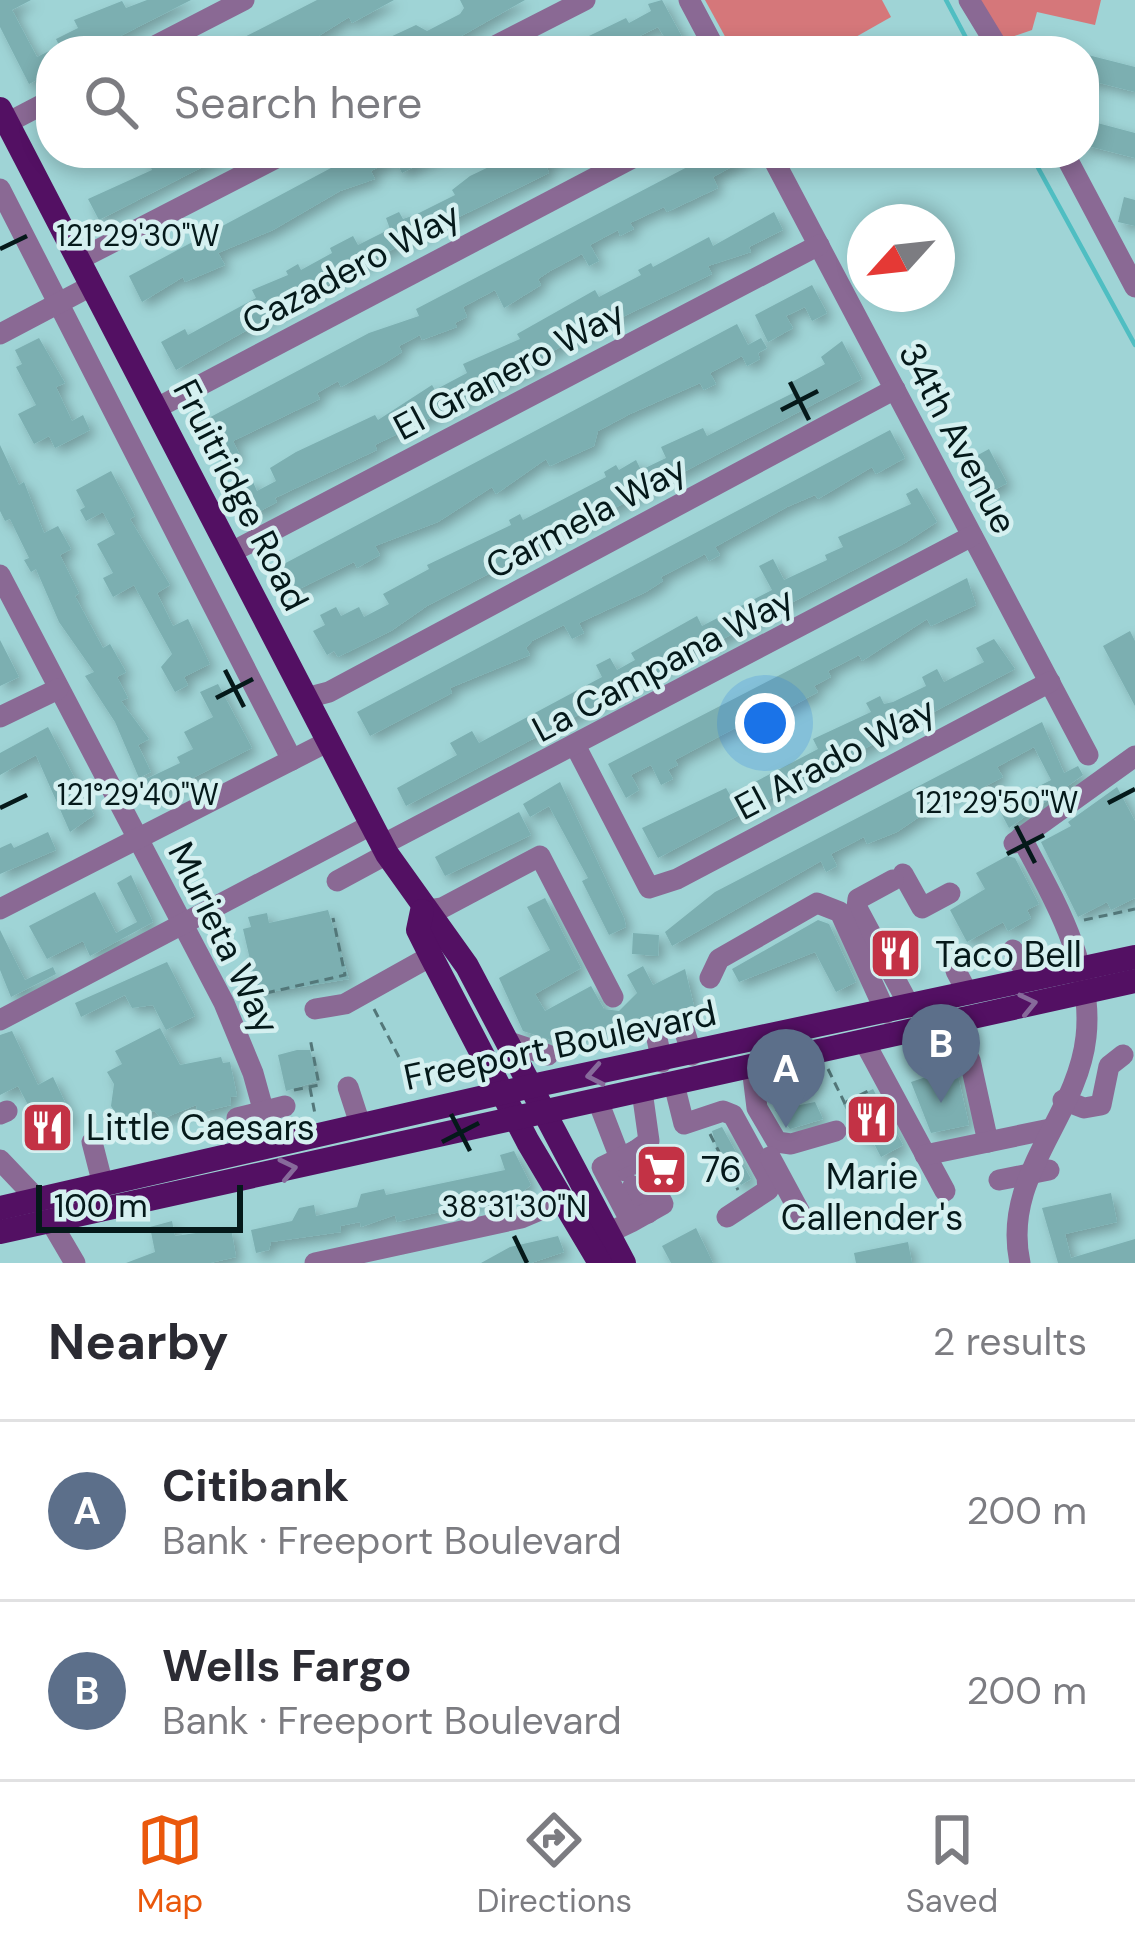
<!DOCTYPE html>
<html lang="en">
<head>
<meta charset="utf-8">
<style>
  :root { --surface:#fff; --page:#f7f7f7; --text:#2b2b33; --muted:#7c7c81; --line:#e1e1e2; --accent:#ea580c }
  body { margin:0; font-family:"DM Sans",sans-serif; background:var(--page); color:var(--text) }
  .compass { position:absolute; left:847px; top:204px; width:108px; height:108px; border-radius:50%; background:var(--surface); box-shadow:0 6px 18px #0003; rotate:243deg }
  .scale { position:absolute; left:36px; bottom:30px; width:207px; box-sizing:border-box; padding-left:12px; border:6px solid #05191a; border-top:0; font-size:33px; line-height:42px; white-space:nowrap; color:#05191a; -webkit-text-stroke:9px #d5f0f0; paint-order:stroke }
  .you { position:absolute; left:765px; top:723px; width:42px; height:42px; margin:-30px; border:9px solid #fff; border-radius:50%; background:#1a73e8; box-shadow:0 0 0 18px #1a73e833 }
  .badge { display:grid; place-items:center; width:78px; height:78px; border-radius:50%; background:var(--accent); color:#fff; font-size:39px; font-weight:700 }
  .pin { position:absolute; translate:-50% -99px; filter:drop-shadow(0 3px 6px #0008) }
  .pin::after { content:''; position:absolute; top:63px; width:42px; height:36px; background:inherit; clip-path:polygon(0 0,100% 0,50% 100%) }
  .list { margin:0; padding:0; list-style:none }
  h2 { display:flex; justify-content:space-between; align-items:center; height:156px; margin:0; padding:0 48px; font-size:51px }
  h2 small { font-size:39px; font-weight:400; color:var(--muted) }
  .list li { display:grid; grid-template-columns:78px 1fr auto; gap:36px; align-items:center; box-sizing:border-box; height:180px; padding:0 48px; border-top:3px solid var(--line) }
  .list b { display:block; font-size:45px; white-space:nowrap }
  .list p { margin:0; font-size:39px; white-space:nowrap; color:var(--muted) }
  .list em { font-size:39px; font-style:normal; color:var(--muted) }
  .icon { flex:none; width:66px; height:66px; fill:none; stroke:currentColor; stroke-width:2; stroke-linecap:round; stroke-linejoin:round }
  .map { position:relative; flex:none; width:1135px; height:1263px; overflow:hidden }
  .search { position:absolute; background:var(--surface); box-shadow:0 6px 18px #0003; left:36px; right:36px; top:36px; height:132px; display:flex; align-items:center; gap:30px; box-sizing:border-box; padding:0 42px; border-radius:48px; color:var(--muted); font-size:45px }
  .sheet { height:516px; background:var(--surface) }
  nav { display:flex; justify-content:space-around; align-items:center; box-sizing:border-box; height:168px; border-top:3px solid var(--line); background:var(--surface); font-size:33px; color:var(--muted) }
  nav a { display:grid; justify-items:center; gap:6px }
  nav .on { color:var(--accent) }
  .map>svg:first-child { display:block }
</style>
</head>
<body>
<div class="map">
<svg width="1135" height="1263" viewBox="0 0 1135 1263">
  <defs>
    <filter id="shadow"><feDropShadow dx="5.5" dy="5.5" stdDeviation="6" flood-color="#0004"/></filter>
  </defs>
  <rect width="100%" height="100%" fill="#9fd4d6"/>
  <g fill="#d5777a">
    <polygon points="705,0 882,0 891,17 831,51 733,51"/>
    <polygon points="975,0 1101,0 1095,25 1037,12 1032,30 1003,40"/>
  </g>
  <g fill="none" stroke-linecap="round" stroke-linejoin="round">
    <g stroke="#4fbec2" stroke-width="4.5">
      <polyline points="946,0 973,51"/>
      <polyline points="1030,153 1135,345"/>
    </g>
  </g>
  <g fill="#7bafb1" filter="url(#shadow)">
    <polygon points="0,0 31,0 12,10 37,57 51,50 51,73 29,84 0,27"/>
    <polygon points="147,0 191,0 91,51 62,51 56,39 78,28 74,20 122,1 126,8"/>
    <polygon points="317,0 394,0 352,23 349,17 301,47 298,41 279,51 217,51"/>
    <polygon points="460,0 525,0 442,47 439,40 419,51 360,51 416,25 427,31 460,14 464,8"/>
    <polygon points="662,0 686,44 673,51 658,27 609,51 558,51 626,18 629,23 651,11 648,4"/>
    <polygon points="1084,54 1135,67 1135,92 1084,79"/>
    <polygon points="1086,120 1135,133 1135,158 1084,145"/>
    <polygon points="158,153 230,153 99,220 88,199 152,170 147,159"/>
    <polygon points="359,153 442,153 402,173 395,159 371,171 375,179 340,191 273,230 218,253 225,265 185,282 183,277 142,302 129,276"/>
    <polygon points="518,153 571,153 546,165 549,173 537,179 379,256 176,370 161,342 185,329 188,335 256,298 252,290 288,275 286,271 298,264 301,270 332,253 330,248 353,236 358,245 390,229 386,218 399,212 403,219 415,215 455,195 452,190 470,176"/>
    <polygon points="714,153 755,154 713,177 718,188 667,212 664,207 630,223 634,229 620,236 618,230 590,245 599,261 589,266 582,254 550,271 538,279 541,285 504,308 495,290 463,307 467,317 455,323 457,327 422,340 420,335 399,346 402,352 385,363 341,387 338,381 317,393 320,399 233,441 240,456 226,463 203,421 369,333 419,316 416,309"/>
    <polygon points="1124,197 1135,200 1135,226 1118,222"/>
    <polygon points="774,212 783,230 749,247 751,252 708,266 712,274 560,347 540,359 542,363 375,445 377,450 275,498 277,502 253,515 238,487 252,480 257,491 276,481 270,468 296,452 375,415 378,420 432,385 435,390 467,373 463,364 520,339 517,334 595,290 599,297 641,275 638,270 651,263 653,267 709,237 713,246"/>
    <polygon points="812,285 827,313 812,321 805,307 786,316 793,328 768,342 755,315"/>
    <polygon points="737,324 748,345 761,338 767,348 758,353 760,359 747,366 742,356 710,373 716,384 704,390 700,383 630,414 598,431 594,446 550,466 546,459 496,494 492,487 438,522 375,546 380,555 357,568 354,562 293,592 280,566"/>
    <polygon points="39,338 65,383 56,387 72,421 83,415 90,430 55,448 49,436 34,444 18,414 36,405 16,367 22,364 15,350"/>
    <polygon points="842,341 862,379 427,606 391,631 338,657 334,651 327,655 313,631 325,625 320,615 336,607 341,616 359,607 364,617 389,604 383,594 429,569 427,565 511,525 509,520 520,514 523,520 606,477 604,472 616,465 619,470 636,460 641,470 666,458 661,447 703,428 707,436 797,391 792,382 825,364 821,357"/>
    <polygon points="890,430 905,458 876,474 872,467 818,499 815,495 787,507 715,547 720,555 709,561 705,554 661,577 663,581 646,592 579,623 584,633 572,639 564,625 532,641 526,648 530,655 450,688 452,693 370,736 357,712"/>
    <polygon points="0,445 19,485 24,482 44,533 58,526 71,549 60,555 79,593 75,596 103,648 110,644 126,672 117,677 128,698 121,701 149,739 138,745 151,772 139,778 115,722 85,676 94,672 59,622 36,569 31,572 24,560 29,558 10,519 5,521 0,511"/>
    <polygon points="989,449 1007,483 985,495 967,461"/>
    <polygon points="111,471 135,516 130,519 170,585 157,593 173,626 188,619 210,664 184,677 188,685 175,692 161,667 172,654 134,585 113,597 103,578 113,573 97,544 115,534 103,512 86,521 80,510 85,507 76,490"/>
    <polygon points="917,488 937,522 905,543 702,650 699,645 656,674 406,806 397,788 457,755 450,743 472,731 479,743 602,677 596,665 610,658 617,670 635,660 631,653 697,616 702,626 772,590 759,566 773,559 784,580 827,560 825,555 843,547 838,537 911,504 906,494"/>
    <polygon points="967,578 976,605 931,626 927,619 862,661 859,655 828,671 831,677 814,686 818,692 758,725 761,730 743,739 737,727 675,760 678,765 668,770 673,779 661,785 651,765 631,775 639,790 626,798 608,764"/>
    <polygon points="1130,631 1135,641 1135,706 1103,646"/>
    <polygon points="994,639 1015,669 658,858 642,828 726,788 730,795 818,749 813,739 871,712 866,703 880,696 884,704 893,702 926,686 922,677 937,669 944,682 984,662 976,648"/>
    <polygon points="0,640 19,677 0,686"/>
    <polygon points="218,684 252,748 153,798 144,780 180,763 177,757 193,749 184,732 213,717 200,692"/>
    <polygon points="1042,722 1064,773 1078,766 1083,775 1009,828 998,807 1051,780 1034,747 997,767 1003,777 978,790 981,796 971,801 963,787 897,832 867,844 864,837 831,854 837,866 826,872 821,861 672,946 665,932 715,892"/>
    <polygon points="48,727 94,815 70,832 36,755 0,775 0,753"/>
    <polygon points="560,782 624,918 626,927 609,935 582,881 588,878 549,806 530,817 523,804"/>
    <polygon points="1117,787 1135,821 1135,898 1111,910 1107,902 1078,917 1041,842 1071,826 1068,822"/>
    <polygon points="519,812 531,835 445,876 435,857"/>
    <polygon points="48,832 56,850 0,874 0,848 11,843 14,848"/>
    <polygon points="1007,856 1015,858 1039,904 1027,910 1031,918 1008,931 1003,922 967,942 950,910 985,889 976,873"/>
    <polygon points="131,875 153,922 90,956 83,941 47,959 29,926 95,892 116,933 137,922 117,883"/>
    <polygon points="545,898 581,968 535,994 545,1011 591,986 604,1009 619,1011 637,993 627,975 643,966 653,985 685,969 694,1006 551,1040 523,1031 499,978 550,950 527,907"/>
    <polygon points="328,910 349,979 258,994 243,929 251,927 248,917 267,913 269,923"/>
    <polygon points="818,920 829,924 856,982 836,992 815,952 739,982 732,969"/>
    <polygon points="891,928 916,973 911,976 886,930"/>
    <polygon points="0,930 25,980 53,967 56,974 11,997 0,970"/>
    <polygon points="633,933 659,935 658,956 632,954"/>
    <polygon points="167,962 195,1016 166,1030 153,1005 132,1008 125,995 81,1017 75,1003"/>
    <polygon points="160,1028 180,1065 221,1057 223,1063 230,1062 237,1096 230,1097 231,1105 198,1113 196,1105 162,1119 154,1111 120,1120 111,1106 114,1084 107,1072 122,1064 115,1051"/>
    <polygon points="12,1031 38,1085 53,1077 73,1119 44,1135 18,1086 0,1095 0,1035"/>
    <polygon points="297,1050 310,1050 318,1081 286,1091 278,1055"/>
    <polygon points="956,1067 969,1125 931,1133 911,1082"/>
    <polygon points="873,1089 903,1145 881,1157 870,1136 862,1141 843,1104"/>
    <polygon points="815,1102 823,1119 790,1129 775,1110"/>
    <polygon points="722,1127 751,1179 741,1185 717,1149 712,1131"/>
    <polygon points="661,1149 680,1184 672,1189 654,1156"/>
    <polygon points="514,1151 531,1185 521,1193 397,1222 395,1215 361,1227 360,1222 340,1226 341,1232 271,1242 269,1250 256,1253 251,1230 292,1221 299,1208 314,1205 316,1216 357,1207 361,1194 384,1189 386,1195 505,1170 500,1155"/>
    <polygon points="1111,1193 1117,1222 1065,1234 1071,1258 1135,1239 1135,1263 1058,1263 1042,1208"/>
    <polygon points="172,1221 175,1236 231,1228 236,1257 210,1263 126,1263 155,1252 150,1227"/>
    <polygon points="696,1228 713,1263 671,1263 662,1246"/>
    <polygon points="558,1236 564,1252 531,1263 481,1263 510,1247"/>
    <polygon points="908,1242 912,1263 856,1263 854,1253"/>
  </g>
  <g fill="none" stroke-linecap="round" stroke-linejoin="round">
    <g stroke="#537779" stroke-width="3" stroke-dasharray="9 6" stroke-linecap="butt">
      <polyline points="1084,920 1135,909"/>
      <polyline points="266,993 345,975 333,918"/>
      <polyline points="374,1009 402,1063 409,1093"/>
      <polyline points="828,1069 851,1116"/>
      <polyline points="310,1088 315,1114"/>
      <polyline points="294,1090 319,1085 310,1038"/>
      <polyline points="846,1102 870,1090"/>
      <polyline points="710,1134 738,1190"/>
    </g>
    <g stroke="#8a6994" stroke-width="21">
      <polyline points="689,0 716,51"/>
      <polyline points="969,0 1000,51"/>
      <polyline points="145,51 244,0"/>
      <polyline points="485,51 585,0"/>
      <polyline points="7,123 51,100"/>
      <polyline points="770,153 1088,755"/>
      <polyline points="1064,153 1135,287"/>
      <polyline points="0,189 292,760"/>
      <polyline points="78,260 286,153"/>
      <polyline points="0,334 91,286"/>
      <polyline points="155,409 642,153"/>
      <polyline points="230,553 819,245"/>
      <polyline points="0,575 224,1003 253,1073 273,1145"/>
      <polyline points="306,698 329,692 895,389"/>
      <polyline points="0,717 58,689"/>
      <polyline points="576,747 649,888 677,879 1050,682"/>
      <polyline points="1014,843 1135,756"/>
      <polyline points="382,845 972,536"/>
      <polyline points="903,874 922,908 950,893"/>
      <polyline points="893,880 858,899 857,908 910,1007"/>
      <polyline points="337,881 387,854"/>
      <polyline points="0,909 329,741"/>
      <polyline points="422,911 442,908 540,856 613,997"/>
      <polyline points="1013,950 1030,980"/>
      <polyline points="956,971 968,994"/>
      <polyline points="710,978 719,959 817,903 840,912 886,1013"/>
      <polyline points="315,1009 345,1004 431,956"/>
      <polyline points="0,1020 371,825"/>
      <polyline points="683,1026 692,1055"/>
      <polyline points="656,1034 662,1062"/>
      <polyline points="864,1041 945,1191"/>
      <polyline points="509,1042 548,1055"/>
      <polyline points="806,1054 810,1078"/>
      <polyline points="970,1060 988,1142"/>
      <polyline points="752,1067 757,1108 777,1142 791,1144 836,1131"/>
      <polyline points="674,1084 684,1124 723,1111 733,1115 767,1177 768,1190 727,1217"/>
      <polyline points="348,1087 360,1124"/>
      <polyline points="1063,1100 1084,1108 1101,1105 1109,1066 1123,1055"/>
      <polyline points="598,1101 625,1171"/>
      <polyline points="0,1114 7,1111"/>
      <polyline points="237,1118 285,1106"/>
      <polyline points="92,1142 103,1185"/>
      <polyline points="635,1151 649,1141 642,1091"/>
      <polyline points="925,1155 1050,1129"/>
      <polyline points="770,1157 804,1220"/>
      <polyline points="0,1160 38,1200 75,1263"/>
      <polyline points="999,1180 1049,1170"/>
      <polyline points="633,1186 648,1213"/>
      <polyline points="608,1233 631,1222 602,1167 635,1151 663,1204 631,1222"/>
      <polyline points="315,1263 521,1218 561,1201"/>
      <path d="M1020,1263C1001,1175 1077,1119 1086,1037C1094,965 1053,898 1021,837"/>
    </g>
    <g stroke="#531063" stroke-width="24">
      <polyline points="0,109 387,854 467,966 624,1263"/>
      <polyline points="422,911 418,930 431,956 528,1142 600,1263"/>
      <polyline points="0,1208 532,1086 1135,957"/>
      <polyline points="0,1232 1135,981"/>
    </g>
  </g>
  <defs><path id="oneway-chevron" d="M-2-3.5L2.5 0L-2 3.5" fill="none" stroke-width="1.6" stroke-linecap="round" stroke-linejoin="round" transform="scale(3)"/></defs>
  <g stroke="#876a9b">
    <use href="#oneway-chevron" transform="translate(1028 1004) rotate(-13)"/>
    <use href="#oneway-chevron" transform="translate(595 1075) rotate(169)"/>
    <use href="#oneway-chevron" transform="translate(288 1169) rotate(-12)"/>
  </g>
  <path fill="none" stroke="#05191a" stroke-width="4.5" d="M0,249L27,236M790,382L809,420M781,410L818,391M225,670L244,707M216,698L253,679M1108,803L1135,789M0,808L27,795M1016,826L1035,863M1007,854L1044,835M451,1114L470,1151M442,1142L479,1123M514,1236L527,1263"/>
  <defs>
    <symbol id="restaurant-square" viewBox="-11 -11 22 22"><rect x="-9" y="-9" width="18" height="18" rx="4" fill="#c33245" stroke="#d5f0f0"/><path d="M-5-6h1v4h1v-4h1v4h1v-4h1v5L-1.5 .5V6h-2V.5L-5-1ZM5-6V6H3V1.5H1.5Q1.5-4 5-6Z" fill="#fff"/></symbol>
    <symbol id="supermarket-square" viewBox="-11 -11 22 22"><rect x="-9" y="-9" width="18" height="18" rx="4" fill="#c33245" stroke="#d5f0f0"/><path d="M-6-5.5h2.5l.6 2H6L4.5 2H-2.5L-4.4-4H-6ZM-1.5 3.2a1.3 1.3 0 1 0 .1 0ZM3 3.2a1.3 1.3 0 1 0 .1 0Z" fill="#fff"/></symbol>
  </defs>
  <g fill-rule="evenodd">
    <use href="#restaurant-square" x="866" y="924" width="59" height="59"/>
    <use href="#restaurant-square" x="842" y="1090" width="59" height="59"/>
    <use href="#restaurant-square" x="18" y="1098" width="59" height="59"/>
    <use href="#supermarket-square" x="632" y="1140" width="59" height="59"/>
  </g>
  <g text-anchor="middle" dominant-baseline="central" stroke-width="9" stroke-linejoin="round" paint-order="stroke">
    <g font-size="36" fill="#05191a" stroke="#d5f0f0">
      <text transform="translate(351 268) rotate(-28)">Cazadero Way</text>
      <text transform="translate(509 370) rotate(-28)">El Granero Way</text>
      <text transform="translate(958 438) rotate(62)">34th Avenue</text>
      <text transform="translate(241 495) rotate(63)">Fruitridge Road</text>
      <text transform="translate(586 517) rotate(-28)">Carmela Way</text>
      <text transform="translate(663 664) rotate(-28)">La Campana Way</text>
      <text transform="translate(835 758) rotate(-28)">El Arado Way</text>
      <text transform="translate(224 938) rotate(64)">Murieta Way</text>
      <text transform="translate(560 1045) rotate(-12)">Freeport Boulevard</text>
    </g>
    <g font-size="36" fill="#05191a" stroke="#d5f0f0" text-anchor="start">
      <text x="935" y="954">Taco Bell</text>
      <text x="86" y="1127">Little Caesars</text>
      <text x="701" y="1169">76</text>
      <text x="872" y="1176" text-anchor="middle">Marie<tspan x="872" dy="41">Callender's</tspan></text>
    </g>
  </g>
  <g font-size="30" text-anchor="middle" fill="#05191a" stroke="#d5f0f0" stroke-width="9" stroke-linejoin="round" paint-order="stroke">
    <text x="138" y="246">121°29'30"W</text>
    <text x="138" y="805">121°29'40"W</text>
    <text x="997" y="813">121°29'50"W</text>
    <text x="514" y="1217">38°31'30"N</text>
  </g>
</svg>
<svg class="compass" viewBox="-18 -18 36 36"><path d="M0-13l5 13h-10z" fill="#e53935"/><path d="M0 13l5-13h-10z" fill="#7c7c81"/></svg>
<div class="scale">100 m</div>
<div class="you"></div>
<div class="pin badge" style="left:786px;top:1128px;background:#5c6f8a">A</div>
<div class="pin badge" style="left:941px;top:1103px;background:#5c6f8a">B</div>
<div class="search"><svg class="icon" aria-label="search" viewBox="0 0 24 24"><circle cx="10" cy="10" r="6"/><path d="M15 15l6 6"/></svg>Search here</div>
</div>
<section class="sheet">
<h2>Nearby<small>2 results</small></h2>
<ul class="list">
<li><span class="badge" style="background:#5c6f8a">A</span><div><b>Citibank</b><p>Bank · Freeport Boulevard</p></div><em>200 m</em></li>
<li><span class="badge" style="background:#5c6f8a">B</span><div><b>Wells Fargo</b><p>Bank · Freeport Boulevard</p></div><em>200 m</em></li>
</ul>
</section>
<nav>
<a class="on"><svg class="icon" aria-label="map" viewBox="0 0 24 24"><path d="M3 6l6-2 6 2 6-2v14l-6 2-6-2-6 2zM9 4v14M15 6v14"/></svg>Map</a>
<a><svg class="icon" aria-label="directions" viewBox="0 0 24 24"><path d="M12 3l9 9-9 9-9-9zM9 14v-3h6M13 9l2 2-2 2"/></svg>Directions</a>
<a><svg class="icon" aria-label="saved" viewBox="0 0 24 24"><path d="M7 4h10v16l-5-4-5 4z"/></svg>Saved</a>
</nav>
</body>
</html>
